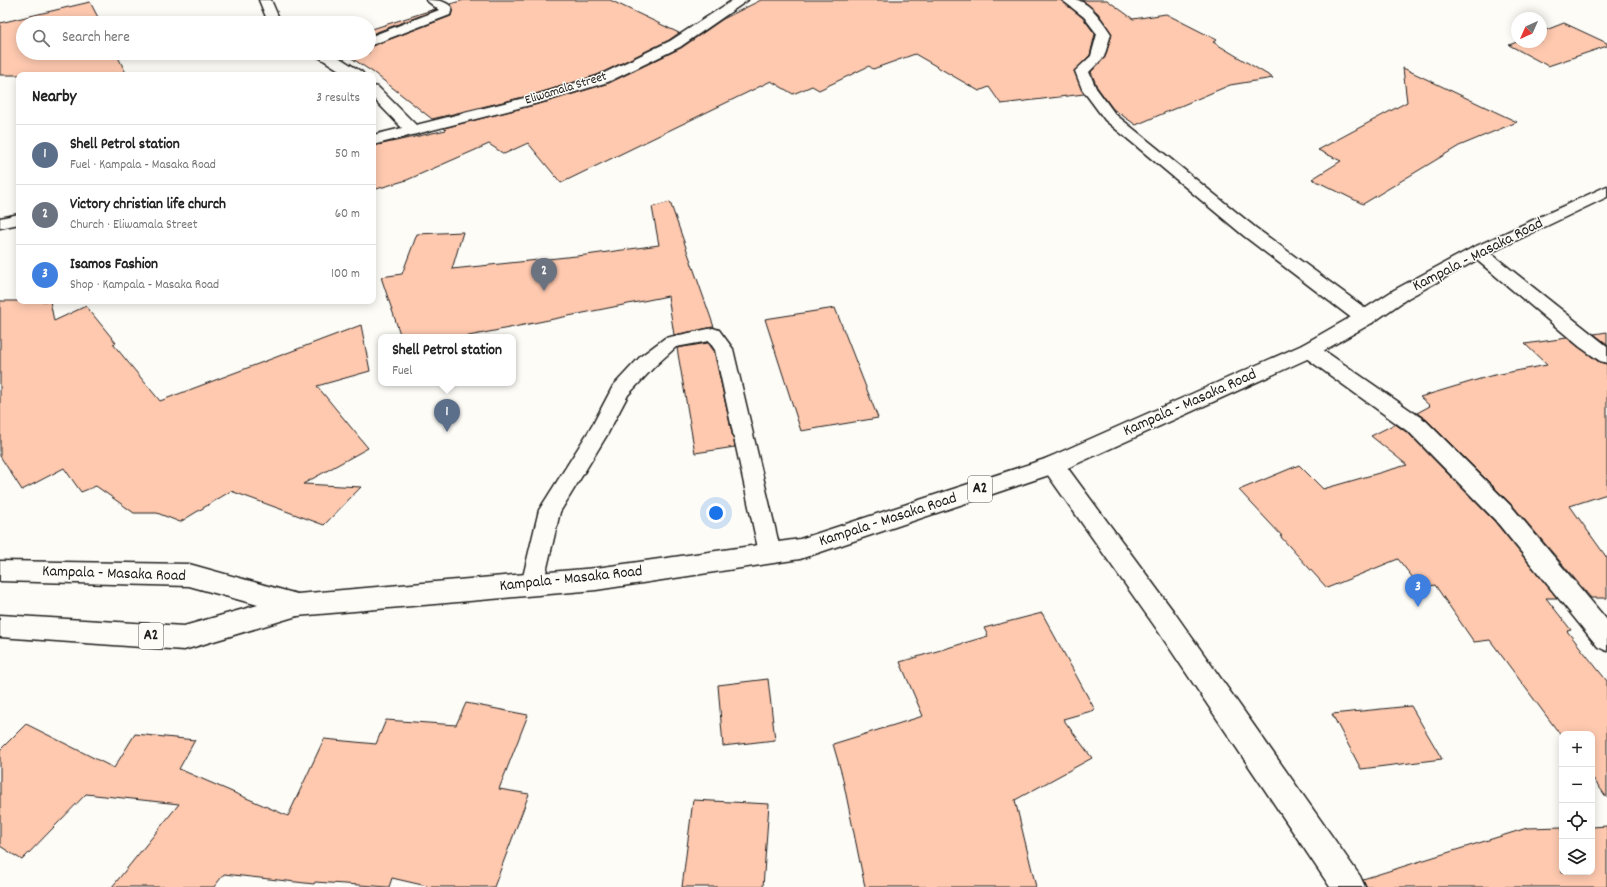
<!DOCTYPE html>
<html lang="en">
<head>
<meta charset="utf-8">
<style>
  :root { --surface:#fff; --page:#f6f6f6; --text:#222; --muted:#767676; --line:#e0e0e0; --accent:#b45309 }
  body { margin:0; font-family:Dekko,sans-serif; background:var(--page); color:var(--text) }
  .controls { position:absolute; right:12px; bottom:12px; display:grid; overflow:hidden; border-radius:8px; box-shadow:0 2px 10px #0003 }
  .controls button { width:36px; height:36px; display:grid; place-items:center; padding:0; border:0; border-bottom:1px solid var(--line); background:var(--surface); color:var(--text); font:20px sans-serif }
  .compass { position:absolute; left:1511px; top:12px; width:36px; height:36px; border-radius:50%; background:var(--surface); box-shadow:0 2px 10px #0003; rotate:225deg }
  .you { position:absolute; left:716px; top:513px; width:14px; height:14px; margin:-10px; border:3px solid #fff; border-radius:50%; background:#1a73e8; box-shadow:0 0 0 6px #1a73e833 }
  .badge { display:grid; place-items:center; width:26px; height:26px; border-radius:50%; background:var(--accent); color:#fff; font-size:13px; font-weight:700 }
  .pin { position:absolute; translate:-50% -33px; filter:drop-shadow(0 1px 2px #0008) }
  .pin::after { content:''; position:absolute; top:21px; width:14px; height:12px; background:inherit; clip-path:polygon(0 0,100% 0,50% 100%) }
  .popup { position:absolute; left:378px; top:334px; width:138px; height:52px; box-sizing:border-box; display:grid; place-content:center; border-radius:8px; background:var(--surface); filter:drop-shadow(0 1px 3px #0005); font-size:13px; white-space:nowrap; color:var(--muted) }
  .popup b { font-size:15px; color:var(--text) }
  .popup::after { content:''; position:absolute; left:50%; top:100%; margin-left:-8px; border:8px solid transparent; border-top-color:var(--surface) }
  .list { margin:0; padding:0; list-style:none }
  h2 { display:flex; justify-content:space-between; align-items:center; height:52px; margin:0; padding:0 16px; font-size:17px }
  h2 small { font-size:13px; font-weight:400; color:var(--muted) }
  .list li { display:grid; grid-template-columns:26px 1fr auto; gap:12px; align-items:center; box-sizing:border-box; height:60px; padding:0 16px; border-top:1px solid var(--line) }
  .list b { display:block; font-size:15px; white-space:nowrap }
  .list p { margin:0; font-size:13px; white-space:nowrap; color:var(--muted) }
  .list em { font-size:13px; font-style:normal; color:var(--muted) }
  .icon { flex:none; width:22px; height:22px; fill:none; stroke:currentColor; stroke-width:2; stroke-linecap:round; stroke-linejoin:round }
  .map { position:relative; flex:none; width:1607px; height:887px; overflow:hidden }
  .search { position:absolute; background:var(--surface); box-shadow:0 2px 10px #0003; left:16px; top:16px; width:360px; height:44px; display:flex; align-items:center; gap:10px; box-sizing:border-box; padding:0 14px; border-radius:22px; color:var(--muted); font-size:15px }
  .panel { position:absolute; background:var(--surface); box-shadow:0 2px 10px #0003; left:16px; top:72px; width:360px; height:232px; border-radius:8px }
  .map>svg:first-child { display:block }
</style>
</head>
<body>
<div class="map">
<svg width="1607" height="887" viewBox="0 0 1607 887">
  <rect width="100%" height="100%" fill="#fdfcf7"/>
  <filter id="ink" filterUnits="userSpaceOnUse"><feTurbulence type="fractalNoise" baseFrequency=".025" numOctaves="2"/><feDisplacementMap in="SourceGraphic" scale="8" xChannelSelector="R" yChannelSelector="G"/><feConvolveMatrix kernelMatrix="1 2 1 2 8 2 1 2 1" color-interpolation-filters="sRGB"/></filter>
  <g filter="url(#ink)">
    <g fill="#fec9af" stroke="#1c1c1c">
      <polygon points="464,0 610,0 679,33 669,40 597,75 536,94 432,119 374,73 344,53 369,53 369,47 451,16 453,8 450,4"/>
      <polygon points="761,0 1061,0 1083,18 1095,34 1090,55 1074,71 1084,94 1001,104 989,87 979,91 915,54 873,69 869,66 819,90 812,86 793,94 771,81 561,183 528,143 504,154 489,144 407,180 373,190 373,146 446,130 444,128 546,102 609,83 681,48 723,19"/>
      <polygon points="1082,0 1107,0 1133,19 1166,14 1217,40 1213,42 1273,78 1230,85 1136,125 1113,109 1097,87 1091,72 1105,57 1112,34 1098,13"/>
      <polygon points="90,2 101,23 23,23 23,53 116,53 127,75 0,75 0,23"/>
      <polygon points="435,9 436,10 369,35 369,30"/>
      <polygon points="1564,23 1607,43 1607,46 1548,66 1509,45 1517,42 1541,42 1541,32"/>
      <polygon points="1403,68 1517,122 1459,146 1363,204 1312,179 1341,161 1318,150 1407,102"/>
      <polygon points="670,202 714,327 674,335 668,296 464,337 401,337 381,277 402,274 417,234 463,232 452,269 586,255 659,245 652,207"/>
      <polygon points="0,301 50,301 54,321 86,306 116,343 113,344 160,401 361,325 370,371 317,386 368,448 303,484 361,487 324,525 231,491 180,522 157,513 134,513 96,486 81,492 64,468 22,490 0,456"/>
      <polygon points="835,308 878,418 801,431 765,319"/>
      <polygon points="1607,332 1607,344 1594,334"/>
      <polygon points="1567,338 1599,362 1607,364 1607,494 1570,506 1607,558 1607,598 1591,598 1513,506 1427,420 1417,413 1430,406 1420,397 1490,376 1547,365 1525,344"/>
      <polygon points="708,343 714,351 735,447 695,453 677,348"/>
      <polygon points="1395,424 1409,434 1495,522 1557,598 1546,598 1571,630 1567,631 1607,681 1607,798 1592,777 1592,734 1562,734 1562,737 1490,640 1474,642 1435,585 1421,588 1398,559 1327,588 1280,536 1282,536 1239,490 1299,465 1323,489 1407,465 1371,436"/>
      <polygon points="1042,613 1095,710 1063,719 1092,758 1015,800 1036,887 865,887 842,775 833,744 923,716 900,662 988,636 984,628"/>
      <polygon points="768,679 775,740 723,746 718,685"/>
      <polygon points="466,703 528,715 499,789 529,794 494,887 431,887 392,878 389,887 315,882 314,884 224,874 214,887 112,887 179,804 86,794 22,860 0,846 0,750 26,724 114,768 135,734 195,740 179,769 288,816 324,739 376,744 386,720 456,725"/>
      <polygon points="1411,706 1442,759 1361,769 1332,714"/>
      <polygon points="693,800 769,804 763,887 682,887"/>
      <polygon points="1607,826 1607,887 1366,887 1363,879 1527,828 1562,827 1562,872 1592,872 1592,827"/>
    </g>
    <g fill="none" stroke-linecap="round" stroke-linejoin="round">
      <defs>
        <polygon id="lane" points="713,328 719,330 733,349 781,553 778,560 770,562 762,560 759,553 715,350 709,341 676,347 655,366 628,395 607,435 560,512 543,585 540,592 532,595 524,592 521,585 539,510 592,426 613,386 641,356 665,338"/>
        <g id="street">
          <polygon points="259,0 271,0 278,16 284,23 270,23 266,17"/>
          <path d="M426,0C436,0 446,0 452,8L450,15L369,46V37L439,10Z"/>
          <polygon points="733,0 748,0 680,47 608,82 546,101 373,145 373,135 402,128 373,98 373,86 378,87 416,125 536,95 598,76 670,41"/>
          <path d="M1062,0C1066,0 1073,0 1078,0C1092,5 1103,22 1111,34L1104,57L1089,72L1096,88L1115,114L1256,228L1372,313L1375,318L1372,323L1365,324L1358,323L1244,236L1105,120L1082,89L1075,71L1091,56L1097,34L1084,17Z"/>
          <polygon points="315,53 332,53 362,72 364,75 347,75 317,56"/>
          <polygon points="19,214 19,224 0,228 0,218"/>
          <polygon points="1478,246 1484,248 1607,346 1607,363 1600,361 1580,347 1472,256 1469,252 1472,248"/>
          <polygon points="1309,343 1316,345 1426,421 1512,507 1607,620 1607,651 1598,647 1496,521 1410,433 1302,355 1299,350 1302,345"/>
          <polygon points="1053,456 1061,459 1174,612 1360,876 1365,887 1330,887 1156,628 1045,471 1042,465 1045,459"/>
        </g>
        <polygon id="primary" points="1607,186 1607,197 1484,256 1408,298 1372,323 1316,355 1061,471 800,559 596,590 297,616 288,613 284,605 288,597 297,594 596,568 800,539 1045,459 1302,345 1358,313 1394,290 1472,248"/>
        <polygon id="highway" points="0,561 189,564 297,594 306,597 310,605 306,613 297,616 184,650 0,637 0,615 184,626 258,605 189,586 0,581"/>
      </defs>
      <use href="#lane" stroke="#1c1c1c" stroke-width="3"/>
      <use href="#street" stroke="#1c1c1c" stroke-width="3"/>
      <use href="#primary" stroke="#1c1c1c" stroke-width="3"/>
      <use href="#highway" stroke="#1c1c1c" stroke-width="3"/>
      <use href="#lane" fill="#fdfcf7" fill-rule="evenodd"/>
      <use href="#street" fill="#fdfcf7" fill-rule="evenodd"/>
      <use href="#primary" fill="#fdfcf7" fill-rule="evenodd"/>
      <use href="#highway" fill="#fdfcf7" fill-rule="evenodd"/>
    </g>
  </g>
  <g text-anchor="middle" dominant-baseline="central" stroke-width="3" stroke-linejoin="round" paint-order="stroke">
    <g font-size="13" fill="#1c1c1c" stroke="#fdfcf7">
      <text transform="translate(566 89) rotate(-17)">Eliwamala Street</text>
    </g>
    <g fill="#fdfcf7" stroke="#605f5e" stroke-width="1">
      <rect x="968" y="476" width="24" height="26" rx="3"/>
      <rect x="139" y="623" width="24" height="26" rx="3"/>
    </g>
    <g font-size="15" font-weight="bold" fill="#1c1c1c">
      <text x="980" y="489">A2</text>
      <text x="151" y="636">A2</text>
    </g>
    <g font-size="16" fill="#1c1c1c" stroke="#fdfcf7">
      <text transform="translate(1478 255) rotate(-27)">Kampala - Masaka Road</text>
      <text transform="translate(1190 403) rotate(-24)">Kampala - Masaka Road</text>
      <text transform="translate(888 520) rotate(-18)">Kampala - Masaka Road</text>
      <text transform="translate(114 574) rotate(2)">Kampala - Masaka Road</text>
      <text transform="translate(571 579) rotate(-6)">Kampala - Masaka Road</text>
    </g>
  </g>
</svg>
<div class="controls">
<button>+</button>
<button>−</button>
<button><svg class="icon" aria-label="locate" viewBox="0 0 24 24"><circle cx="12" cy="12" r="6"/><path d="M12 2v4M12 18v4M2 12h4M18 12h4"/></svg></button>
<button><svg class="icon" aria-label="layers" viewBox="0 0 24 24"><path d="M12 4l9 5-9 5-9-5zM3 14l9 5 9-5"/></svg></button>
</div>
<svg class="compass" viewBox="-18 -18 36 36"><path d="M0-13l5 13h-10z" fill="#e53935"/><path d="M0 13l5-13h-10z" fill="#767676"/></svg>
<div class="you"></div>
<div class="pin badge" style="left:447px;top:432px;background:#5c6f8a">1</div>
<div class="popup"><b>Shell Petrol station</b>Fuel</div>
<div class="pin badge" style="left:544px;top:291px;background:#6b7280">2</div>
<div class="pin badge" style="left:1418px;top:607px;background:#3f7fe0">3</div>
<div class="search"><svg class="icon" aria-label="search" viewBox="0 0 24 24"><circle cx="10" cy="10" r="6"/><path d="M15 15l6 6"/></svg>Search here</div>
<section class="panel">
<h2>Nearby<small>3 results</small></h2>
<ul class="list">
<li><span class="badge" style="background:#5c6f8a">1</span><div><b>Shell Petrol station</b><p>Fuel · Kampala - Masaka Road</p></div><em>50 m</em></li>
<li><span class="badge" style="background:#6b7280">2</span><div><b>Victory christian life church</b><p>Church · Eliwamala Street</p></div><em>60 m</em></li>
<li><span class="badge" style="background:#3f7fe0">3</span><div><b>Isamos Fashion</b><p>Shop · Kampala - Masaka Road</p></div><em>100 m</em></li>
</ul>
</section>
</div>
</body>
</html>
